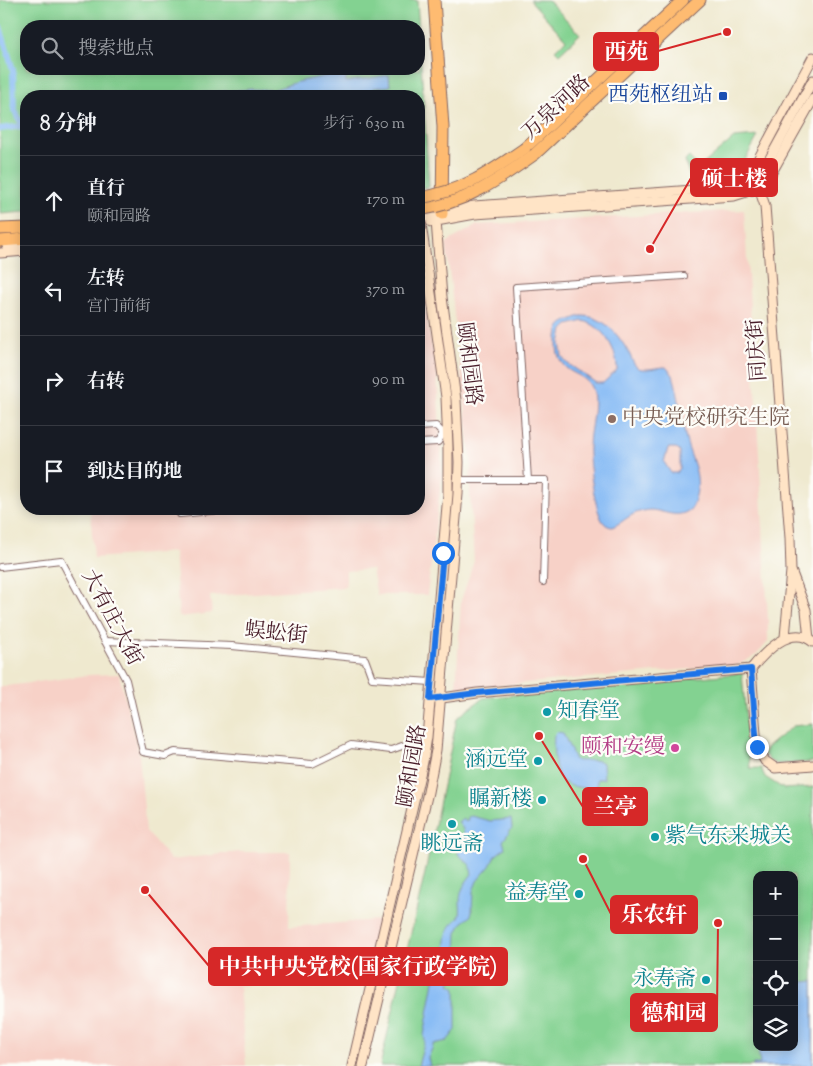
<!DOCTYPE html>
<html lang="zh">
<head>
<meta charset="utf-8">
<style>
  :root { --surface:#171b24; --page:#242831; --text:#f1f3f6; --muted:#9ea1a6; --line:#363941 }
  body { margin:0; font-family:"Sorts Mill Goudy","Noto Serif SC",serif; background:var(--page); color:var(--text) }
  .controls { position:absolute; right:15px; bottom:15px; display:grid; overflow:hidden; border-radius:10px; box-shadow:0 2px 12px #0003 }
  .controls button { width:45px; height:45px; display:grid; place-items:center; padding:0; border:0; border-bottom:1px solid var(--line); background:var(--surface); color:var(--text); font:25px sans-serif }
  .stop { position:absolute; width:15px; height:15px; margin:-11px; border:4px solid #1a73e8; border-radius:50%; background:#fff }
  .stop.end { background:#1a73e8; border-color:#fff; box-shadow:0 1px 5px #0008 }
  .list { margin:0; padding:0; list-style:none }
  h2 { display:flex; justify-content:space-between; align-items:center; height:65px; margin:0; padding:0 20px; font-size:21px }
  h2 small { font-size:16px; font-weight:400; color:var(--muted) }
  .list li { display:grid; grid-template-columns:32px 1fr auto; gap:15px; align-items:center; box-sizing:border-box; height:90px; padding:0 20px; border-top:1px solid var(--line) }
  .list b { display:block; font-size:19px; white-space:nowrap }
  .list p { margin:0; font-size:16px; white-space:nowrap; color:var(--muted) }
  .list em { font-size:16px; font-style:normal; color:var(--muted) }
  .icon { flex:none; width:28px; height:28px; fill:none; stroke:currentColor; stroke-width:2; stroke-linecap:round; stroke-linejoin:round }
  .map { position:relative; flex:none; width:813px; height:1066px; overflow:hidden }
  .search { position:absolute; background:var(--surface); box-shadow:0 2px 12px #0003; left:20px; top:20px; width:405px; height:55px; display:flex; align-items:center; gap:12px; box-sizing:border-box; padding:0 18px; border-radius:20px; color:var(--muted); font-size:19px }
  .panel { position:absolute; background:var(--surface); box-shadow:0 2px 12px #0003; left:20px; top:90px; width:405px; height:425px; border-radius:20px }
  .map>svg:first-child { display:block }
</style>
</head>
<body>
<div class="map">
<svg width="813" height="1066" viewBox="0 0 813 1066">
  <rect width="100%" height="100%" fill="#fdfcf7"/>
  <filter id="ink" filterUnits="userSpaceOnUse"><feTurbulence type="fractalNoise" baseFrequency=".02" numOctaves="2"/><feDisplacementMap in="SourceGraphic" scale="10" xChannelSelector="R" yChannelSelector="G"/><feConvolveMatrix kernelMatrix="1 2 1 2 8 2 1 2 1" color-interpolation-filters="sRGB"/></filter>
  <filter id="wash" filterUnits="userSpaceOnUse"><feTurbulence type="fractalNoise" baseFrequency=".0096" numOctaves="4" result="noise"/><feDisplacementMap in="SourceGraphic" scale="20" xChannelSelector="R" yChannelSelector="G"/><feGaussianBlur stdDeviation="1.12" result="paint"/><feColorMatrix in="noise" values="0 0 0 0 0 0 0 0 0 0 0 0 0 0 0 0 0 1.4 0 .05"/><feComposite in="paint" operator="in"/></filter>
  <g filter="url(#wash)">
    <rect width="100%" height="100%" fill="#efe9cf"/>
    <g fill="#f7d1c7">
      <polygon points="744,210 759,454 768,621 768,642 756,655 738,665 456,689 461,601 474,561 470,493 471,460 446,243 477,225"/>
      <polygon points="419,273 437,373 442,474 427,595 377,595 372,569 346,571 346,587 210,596 212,613 179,617 174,552 94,558 90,509 419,509"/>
      <polygon points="119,674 139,755 146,831 171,860 239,852 290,852 289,927 377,920 366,972 239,986 246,1066 0,1066 0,687 89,675"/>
    </g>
    <g fill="#83d291" stroke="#66785e" fill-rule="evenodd">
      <path d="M0,0H417L429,187L419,188V96H26V212L0,214ZM26,26H419V69H26Z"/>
      <polygon points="530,0 548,0 580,34 559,54 555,50 566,40"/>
      <polygon points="758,136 739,171 707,181 706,178 691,180 685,161 689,157 698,166 701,166 734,138"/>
      <path d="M742,673L750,768H761L765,777L784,789L813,787V1066H380L425,873L457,718L483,698L492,697ZM757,875H794V1047H757Z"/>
      <polygon points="813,724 813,762 777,764 770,761 764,754 766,748 793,726"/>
    </g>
    <g fill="#87bbf5" stroke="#686d90" fill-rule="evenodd">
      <polygon points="340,73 346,73 346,82 389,75 390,86 373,88 369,95 364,96 165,96 252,89 272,90 297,82"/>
      <path d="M580,316C604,315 619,335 630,355C632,360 634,365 638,368C646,371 657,367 666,367L673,375C679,395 681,415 685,435C689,458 703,473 695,499C694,504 693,508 688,511C676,519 662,510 650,510C629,512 628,520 612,527C611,527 607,526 605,524C595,516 588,461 589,447C589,432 594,417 594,401C593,372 571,378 562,363C557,355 557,349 557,341C557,322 564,323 580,316ZM583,321C603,325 618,351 617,370L603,383H596L567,363L562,356L560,343L563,330L568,325ZM668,448H676L680,452V468L677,473H671L664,462Z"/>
      <path d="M557,732L563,733L575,760C584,763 595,757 603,763L604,779H597V787H592V789C584,788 572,787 565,783C553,776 553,747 554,735Z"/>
      <path d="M471,816L490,821L511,819L512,828L503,841L505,848L495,856L490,866L477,881L473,891L472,912L470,917L462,923L457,933L455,974L450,984L456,988V1030L447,1041L434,1044L428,1058L430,1066H418L425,1041L424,1035L436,970C451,954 441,941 451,926C454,921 459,920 460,914C461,910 460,906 460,902C460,890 465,883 472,874L470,865L458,854L460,842L465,840L463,829L458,822L463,818L464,821L468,820L467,817Z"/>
      <polygon points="797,980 801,980 802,982 813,981 813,1066 753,1066 753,1064 760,1064 758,1047 794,1047 794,986 797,985"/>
    </g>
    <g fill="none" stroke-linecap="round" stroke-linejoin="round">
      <polyline stroke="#87bbf5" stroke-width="6" points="0,27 13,70 14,109 23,126 0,129"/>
    </g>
  </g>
  <g filter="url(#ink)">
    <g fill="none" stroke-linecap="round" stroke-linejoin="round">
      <defs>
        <g id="street">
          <polyline points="419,427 436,426 443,433 448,432"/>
          <polyline points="419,443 438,442 443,433"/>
          <polyline points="459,480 528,480 516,287 684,276"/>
          <polyline points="528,480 546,480 543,582"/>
          <polyline points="180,514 231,509"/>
          <polyline points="0,567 61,560 126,680 143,752 165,756 175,752 312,764 351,745 391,750 427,737"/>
          <polyline points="105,641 232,646 365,659 372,678 431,682"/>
        </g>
        <g id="secondary">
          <polyline points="759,185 764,169 813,80"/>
          <polyline points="759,188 765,206 790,538 791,571 785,637"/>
          <polyline points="419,218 474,206 734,187 747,180 813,57"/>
          <polyline points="431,222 475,214 734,196 759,188 772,172 813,99"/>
          <polyline points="7,246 26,245"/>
          <polyline points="0,253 26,251"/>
          <polyline points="792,573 806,610 809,639"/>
          <path d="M813,642C791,623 764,653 751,669L757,747L765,761L775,768L813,765"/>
          <polyline points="435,699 477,693 751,669"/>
          <polyline points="352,1066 423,762 427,737 448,494 448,448 446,397 421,224"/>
          <polyline points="363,1066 428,792 436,750 458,494 459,462 456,400 442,297 436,221"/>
        </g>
        <g id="highway">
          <polyline points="434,0 443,127 442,214"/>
          <polyline points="525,148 683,0"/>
          <polyline points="535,154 700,0"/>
          <polyline points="0,229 26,228"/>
          <polyline points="0,241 26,239"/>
        </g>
      </defs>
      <use href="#street" stroke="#846664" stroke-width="8"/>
      <use href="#secondary" stroke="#846664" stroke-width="11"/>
      <use href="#highway" stroke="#846664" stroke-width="13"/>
      <use href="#street" stroke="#fff" stroke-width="6"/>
      <use href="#secondary" stroke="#ffe4c6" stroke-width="9"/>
      <use href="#highway" stroke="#febb71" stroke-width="11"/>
      <defs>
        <g id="highway-bridge">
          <path d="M419,198C463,191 489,173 525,148"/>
          <path d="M419,210C466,203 497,181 535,154"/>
        </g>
      </defs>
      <use href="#highway-bridge" stroke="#846664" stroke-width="13" stroke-linecap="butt"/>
      <use href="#highway-bridge" stroke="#febb71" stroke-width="11"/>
    </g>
  </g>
  <g fill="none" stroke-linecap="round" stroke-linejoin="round" filter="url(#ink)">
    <polyline stroke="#1a73e8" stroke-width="6" points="443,553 430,699 477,693 751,669 757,747"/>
  </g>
  <rect fill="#1a4fb4" stroke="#fdfcf7" stroke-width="2" x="718" y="91" width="10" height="10" rx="2.5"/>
  <circle fill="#8d6e63" stroke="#fdfcf7" stroke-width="2" cx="612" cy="419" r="5"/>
  <g fill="#0f9aa8" stroke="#fdfcf7" stroke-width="2">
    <circle cx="547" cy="712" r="5"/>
    <circle cx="538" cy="761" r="5"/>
    <circle cx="542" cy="800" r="5"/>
    <circle cx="452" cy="824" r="5"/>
    <circle cx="655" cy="837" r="5"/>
    <circle cx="579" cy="894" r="5"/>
    <circle cx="706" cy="980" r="5"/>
  </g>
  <circle fill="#d1479c" stroke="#fdfcf7" stroke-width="2" cx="675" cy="748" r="5"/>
  <g text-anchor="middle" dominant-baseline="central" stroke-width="4.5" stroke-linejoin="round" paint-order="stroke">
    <g font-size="21" fill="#164399" stroke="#fdfcf7" text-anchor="end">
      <text x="713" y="96">西苑枢纽站</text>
    </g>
    <g font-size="21" fill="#4a1f2b" stroke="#fdfcf7">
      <text transform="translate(557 108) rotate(-43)">万泉河路</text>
      <text transform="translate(758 350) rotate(-94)">同庆街</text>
      <text transform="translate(468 364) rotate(83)">颐和园路</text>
      <text transform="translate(111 618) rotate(62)">大有庄大街</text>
      <text transform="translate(276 634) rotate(6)">蜈蚣街</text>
      <text transform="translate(413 766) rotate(-80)">颐和园路</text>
    </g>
    <g font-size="21" fill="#785e54" stroke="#fdfcf7" text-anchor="start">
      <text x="622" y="419">中央党校研究生院</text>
    </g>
    <g font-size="21" fill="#0d838f" stroke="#fdfcf7" text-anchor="end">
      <text x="557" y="712" text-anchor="start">知春堂</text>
      <text x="528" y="761">涵远堂</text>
      <text x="532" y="800">瞩新楼</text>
      <text x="665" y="837" text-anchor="start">紫气东来城关</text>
      <text x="452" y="845" text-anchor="middle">眺远斋</text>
      <text x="569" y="894">益寿堂</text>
      <text x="696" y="980">永寿斋</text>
    </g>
    <g font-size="21" fill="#b23c85" stroke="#fdfcf7" text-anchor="end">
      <text x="665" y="748">颐和安缦</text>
    </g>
  </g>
  <path fill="none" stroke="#d62828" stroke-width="2" d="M727 32L658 51M650 249L691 178M539 736L583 807M583 859L611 914M145 890L209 966M718 923L717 1012"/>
  <g fill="#d62828" stroke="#fdfcf7" stroke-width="2">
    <circle cx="727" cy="32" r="5"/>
    <circle cx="650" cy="249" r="5"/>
    <circle cx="539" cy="736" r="5"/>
    <circle cx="583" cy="859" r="5"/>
    <circle cx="145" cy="890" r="5"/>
    <circle cx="718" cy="923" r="5"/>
  </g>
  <g fill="#d62828" stroke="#d62828" stroke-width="2">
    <rect x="594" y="33" width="64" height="37" rx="5"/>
    <rect x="691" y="159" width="86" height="37" rx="5"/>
    <rect x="583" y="788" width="64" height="37" rx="5"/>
    <rect x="611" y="896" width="86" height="37" rx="5"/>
    <rect x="209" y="948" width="298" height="37" rx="5"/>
    <rect x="631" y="994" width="86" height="37" rx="5"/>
  </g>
  <g font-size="22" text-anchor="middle" font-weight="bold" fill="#fff">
    <text x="626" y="59">西苑</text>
    <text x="734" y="186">硕士楼</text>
    <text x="615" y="814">兰亭</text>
    <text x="654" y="922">乐农轩</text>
    <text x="358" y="974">中共中央党校(国家行政学院)</text>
    <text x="674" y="1020">德和园</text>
  </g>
</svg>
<div class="controls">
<button>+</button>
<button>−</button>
<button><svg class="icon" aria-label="locate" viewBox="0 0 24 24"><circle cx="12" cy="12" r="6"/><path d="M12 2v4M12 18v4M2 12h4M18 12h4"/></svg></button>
<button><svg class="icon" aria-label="layers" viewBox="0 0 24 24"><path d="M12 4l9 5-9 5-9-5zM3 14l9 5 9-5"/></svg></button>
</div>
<div class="stop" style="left:443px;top:553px"></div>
<div class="stop end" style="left:757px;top:747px"></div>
<div class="search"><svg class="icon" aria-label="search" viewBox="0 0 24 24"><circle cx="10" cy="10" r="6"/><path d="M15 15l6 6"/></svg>搜索地点</div>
<section class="panel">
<h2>8 分钟<small>步行 · 630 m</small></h2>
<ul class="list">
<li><svg class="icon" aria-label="ahead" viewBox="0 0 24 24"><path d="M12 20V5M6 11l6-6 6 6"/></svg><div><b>直行</b><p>颐和园路</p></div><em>170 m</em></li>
<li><svg class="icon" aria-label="left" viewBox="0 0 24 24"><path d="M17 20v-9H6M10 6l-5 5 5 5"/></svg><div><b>左转</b><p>宫门前街</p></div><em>370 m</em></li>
<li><svg class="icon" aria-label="right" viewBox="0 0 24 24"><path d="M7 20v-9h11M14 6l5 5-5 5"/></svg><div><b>右转</b></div><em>90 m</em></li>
<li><svg class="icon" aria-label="arrive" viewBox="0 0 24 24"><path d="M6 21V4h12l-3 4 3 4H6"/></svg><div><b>到达目的地</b></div></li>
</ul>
</section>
</div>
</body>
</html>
